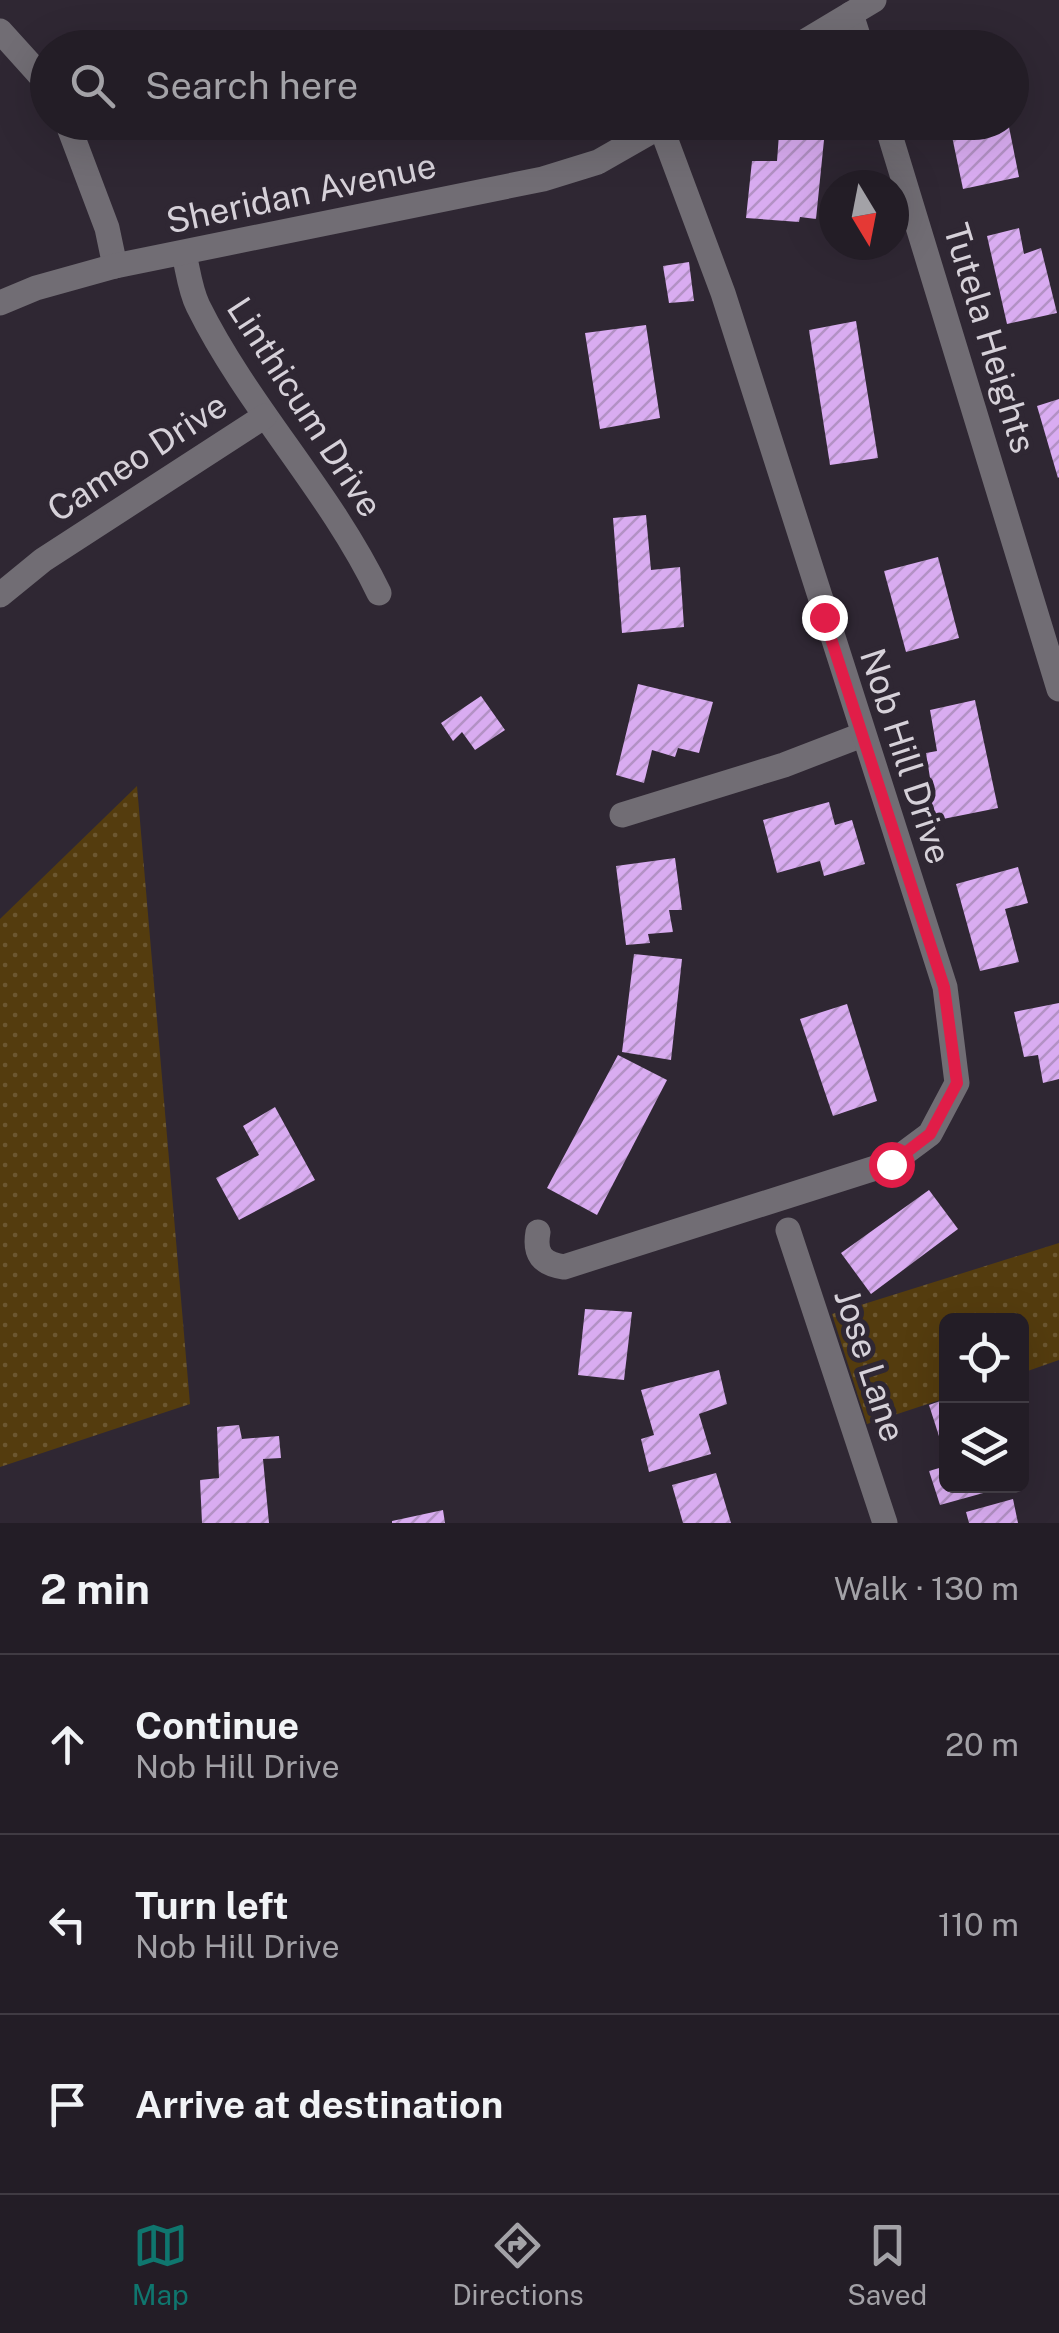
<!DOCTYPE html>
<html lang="en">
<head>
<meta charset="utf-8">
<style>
  :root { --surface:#231d26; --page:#2b262e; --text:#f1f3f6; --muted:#a3a2a7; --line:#403b43; --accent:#0f766e }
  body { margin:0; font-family:"Public Sans",sans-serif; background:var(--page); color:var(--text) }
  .controls { position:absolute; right:30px; bottom:30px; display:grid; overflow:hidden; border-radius:15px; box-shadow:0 10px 40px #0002 }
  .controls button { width:90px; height:90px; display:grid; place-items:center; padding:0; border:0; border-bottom:2px solid var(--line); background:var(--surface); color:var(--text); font:50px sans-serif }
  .compass { position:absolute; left:819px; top:170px; width:90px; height:90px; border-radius:50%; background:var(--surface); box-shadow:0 10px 40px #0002; rotate:170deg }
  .stop { position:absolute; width:30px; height:30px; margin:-22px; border:8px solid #e11d48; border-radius:50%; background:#fff }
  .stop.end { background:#e11d48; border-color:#fff; box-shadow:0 2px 10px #0008 }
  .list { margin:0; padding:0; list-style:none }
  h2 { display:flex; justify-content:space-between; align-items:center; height:130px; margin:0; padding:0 40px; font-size:42px }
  h2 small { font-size:32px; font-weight:400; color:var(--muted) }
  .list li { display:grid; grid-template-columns:65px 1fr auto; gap:30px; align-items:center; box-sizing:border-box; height:180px; padding:0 40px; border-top:2px solid var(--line) }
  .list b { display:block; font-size:38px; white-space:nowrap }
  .list p { margin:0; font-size:32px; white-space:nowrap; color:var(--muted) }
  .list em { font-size:32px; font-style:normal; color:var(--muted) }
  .icon { flex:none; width:55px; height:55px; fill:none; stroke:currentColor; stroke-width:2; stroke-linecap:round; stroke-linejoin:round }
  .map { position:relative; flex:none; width:1059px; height:1523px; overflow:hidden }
  .search { position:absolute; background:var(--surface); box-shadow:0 10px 40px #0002; left:30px; right:30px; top:30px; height:110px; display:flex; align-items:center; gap:25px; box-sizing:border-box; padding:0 35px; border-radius:55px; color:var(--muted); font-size:38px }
  .sheet { height:670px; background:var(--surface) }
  nav { display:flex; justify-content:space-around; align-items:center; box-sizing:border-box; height:140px; border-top:2px solid var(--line); background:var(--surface); font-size:28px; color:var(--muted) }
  nav a { display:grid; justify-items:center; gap:5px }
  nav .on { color:var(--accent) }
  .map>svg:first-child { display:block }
</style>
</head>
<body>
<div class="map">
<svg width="1059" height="1523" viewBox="0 0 1059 1523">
  <defs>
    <pattern id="grass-dots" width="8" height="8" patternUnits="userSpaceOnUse" patternTransform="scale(2.5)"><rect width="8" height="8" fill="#543c0e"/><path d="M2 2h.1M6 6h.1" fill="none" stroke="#6c5730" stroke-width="1.8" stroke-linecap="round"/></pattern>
    <pattern id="building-hatch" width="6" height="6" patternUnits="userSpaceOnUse" patternTransform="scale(2.5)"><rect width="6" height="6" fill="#d9acf1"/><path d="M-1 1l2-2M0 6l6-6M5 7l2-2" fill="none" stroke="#b391c5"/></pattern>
  </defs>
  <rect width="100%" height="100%" fill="#2f2733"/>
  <g fill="url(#grass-dots)">
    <polygon points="137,786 190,1404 0,1467 0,919"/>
    <polygon points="1059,1243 1059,1360 1022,1373 1022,1320 946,1320 946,1398 867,1424 832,1314"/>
  </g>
  <g fill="url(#building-hatch)">
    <polygon points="949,122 1008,122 1019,177 963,189"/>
    <polygon points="779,134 824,140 816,219 800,217 799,222 746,218 752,161 777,161"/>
    <polygon points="1019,228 1024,254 1041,248 1057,313 1007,324 987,236"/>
    <polygon points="689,262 694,301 669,303 663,266"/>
    <polygon points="856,321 878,458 830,465 809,330"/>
    <polygon points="646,325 660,418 600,429 585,333"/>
    <polygon points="1059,399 1059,477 1058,478 1037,406"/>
    <polygon points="646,515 651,570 680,567 684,627 622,633 613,518"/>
    <polygon points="938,557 959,638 906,652 884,571"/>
    <polygon points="638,684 713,702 699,753 678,748 675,757 652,750 644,783 616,775"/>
    <polygon points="481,696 505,730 475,750 462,732 453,741 441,723"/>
    <polygon points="975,700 998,808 933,821 925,787 931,784 926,753 937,751 930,710"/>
    <polygon points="829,802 835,825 852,820 865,864 824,876 820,861 777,873 763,820"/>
    <polygon points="675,858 682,910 669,910 673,932 648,934 650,943 626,945 616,866"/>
    <polygon points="1018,867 1028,903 1005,909 1019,962 980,971 956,884"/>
    <polygon points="634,954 682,959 671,1060 622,1052"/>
    <polygon points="1059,1003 1059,1079 1043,1083 1038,1055 1024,1057 1014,1012"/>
    <polygon points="847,1004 877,1101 833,1116 800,1019"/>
    <polygon points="618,1055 667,1080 597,1215 547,1188"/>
    <polygon points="275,1107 315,1180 239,1220 216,1178 259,1155 243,1126"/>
    <polygon points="929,1190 958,1229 871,1294 841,1253"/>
    <polygon points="585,1309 632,1312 624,1380 578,1375"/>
    <polygon points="719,1370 727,1404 699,1414 711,1454 649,1472 641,1439 654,1435 641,1390"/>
    <polygon points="946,1399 946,1458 929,1405"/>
    <polygon points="239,1425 242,1439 279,1436 281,1458 263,1459 269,1523 202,1523 200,1480 219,1478 217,1427"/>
    <polygon points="946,1466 946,1486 1005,1487 940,1505 929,1471"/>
    <polygon points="716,1473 731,1523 683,1523 672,1485"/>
    <polygon points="1013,1499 1018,1523 969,1523 966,1512"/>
    <polygon points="443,1510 445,1523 392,1523 392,1521"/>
  </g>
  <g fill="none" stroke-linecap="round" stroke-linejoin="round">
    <g stroke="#716d74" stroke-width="25">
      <polyline points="851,14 862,48"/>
      <polyline points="0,31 48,84"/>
      <polyline points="794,48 874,0"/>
      <polyline points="67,122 107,228 115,266"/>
      <polyline points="886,122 1059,689"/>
      <path d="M184,254C188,270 190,290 198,306C248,407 330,491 379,593"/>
      <polyline points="0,303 36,288 115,266 543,179 598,162 668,122"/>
      <polyline points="0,595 43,560 265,416"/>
      <polyline points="622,815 784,765 862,735"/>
      <polyline points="788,1230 885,1523"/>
      <path d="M538,1232C534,1254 542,1264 564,1267L891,1163L930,1134L957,1083L945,987L723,293L661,127"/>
    </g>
  </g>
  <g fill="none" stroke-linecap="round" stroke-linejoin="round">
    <polyline stroke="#e11d48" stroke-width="12" points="824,617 944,987 957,1083 930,1134 891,1164"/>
  </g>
  <g text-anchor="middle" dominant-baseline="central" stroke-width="10" stroke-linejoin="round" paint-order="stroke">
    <g font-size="35" fill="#d6d1d9" stroke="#2f2733">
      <text transform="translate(301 193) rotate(-12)">Sheridan Avenue</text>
      <text transform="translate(990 338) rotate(73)">Tutela Heights</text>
      <text transform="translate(305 407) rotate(57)">Linthicum Drive</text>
      <text transform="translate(137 457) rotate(-33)">Cameo Drive</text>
      <text transform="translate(906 756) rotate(72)">Nob Hill Drive</text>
      <text transform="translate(870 1365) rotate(72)">Jose Lane</text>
    </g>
  </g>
</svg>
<div class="controls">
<button><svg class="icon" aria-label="locate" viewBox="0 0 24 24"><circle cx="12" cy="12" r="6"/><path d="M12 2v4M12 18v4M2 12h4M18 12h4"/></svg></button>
<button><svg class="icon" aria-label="layers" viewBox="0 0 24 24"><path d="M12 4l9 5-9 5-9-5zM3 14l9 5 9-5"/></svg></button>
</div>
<svg class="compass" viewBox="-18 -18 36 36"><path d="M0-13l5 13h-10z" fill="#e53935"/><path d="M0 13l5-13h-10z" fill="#a3a2a7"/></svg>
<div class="stop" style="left:891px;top:1164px"></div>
<div class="stop end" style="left:824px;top:617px"></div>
<div class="search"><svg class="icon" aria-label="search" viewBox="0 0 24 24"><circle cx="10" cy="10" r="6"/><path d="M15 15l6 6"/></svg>Search here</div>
</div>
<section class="sheet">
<h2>2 min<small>Walk · 130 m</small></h2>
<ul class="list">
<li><svg class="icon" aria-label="ahead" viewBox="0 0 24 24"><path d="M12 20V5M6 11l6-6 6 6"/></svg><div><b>Continue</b><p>Nob Hill Drive</p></div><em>20 m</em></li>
<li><svg class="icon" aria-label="left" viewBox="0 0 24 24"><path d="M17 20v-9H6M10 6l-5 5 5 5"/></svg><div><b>Turn left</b><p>Nob Hill Drive</p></div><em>110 m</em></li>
<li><svg class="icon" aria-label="arrive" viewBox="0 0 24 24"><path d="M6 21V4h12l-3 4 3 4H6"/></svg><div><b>Arrive at destination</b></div></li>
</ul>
</section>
<nav>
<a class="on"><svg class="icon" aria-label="map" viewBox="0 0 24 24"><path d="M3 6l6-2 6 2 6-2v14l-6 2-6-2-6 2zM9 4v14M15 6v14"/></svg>Map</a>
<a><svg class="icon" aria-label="directions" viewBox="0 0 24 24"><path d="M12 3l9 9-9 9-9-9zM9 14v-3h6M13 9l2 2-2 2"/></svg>Directions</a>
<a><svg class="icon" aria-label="saved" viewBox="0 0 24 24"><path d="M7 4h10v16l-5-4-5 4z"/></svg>Saved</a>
</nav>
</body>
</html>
